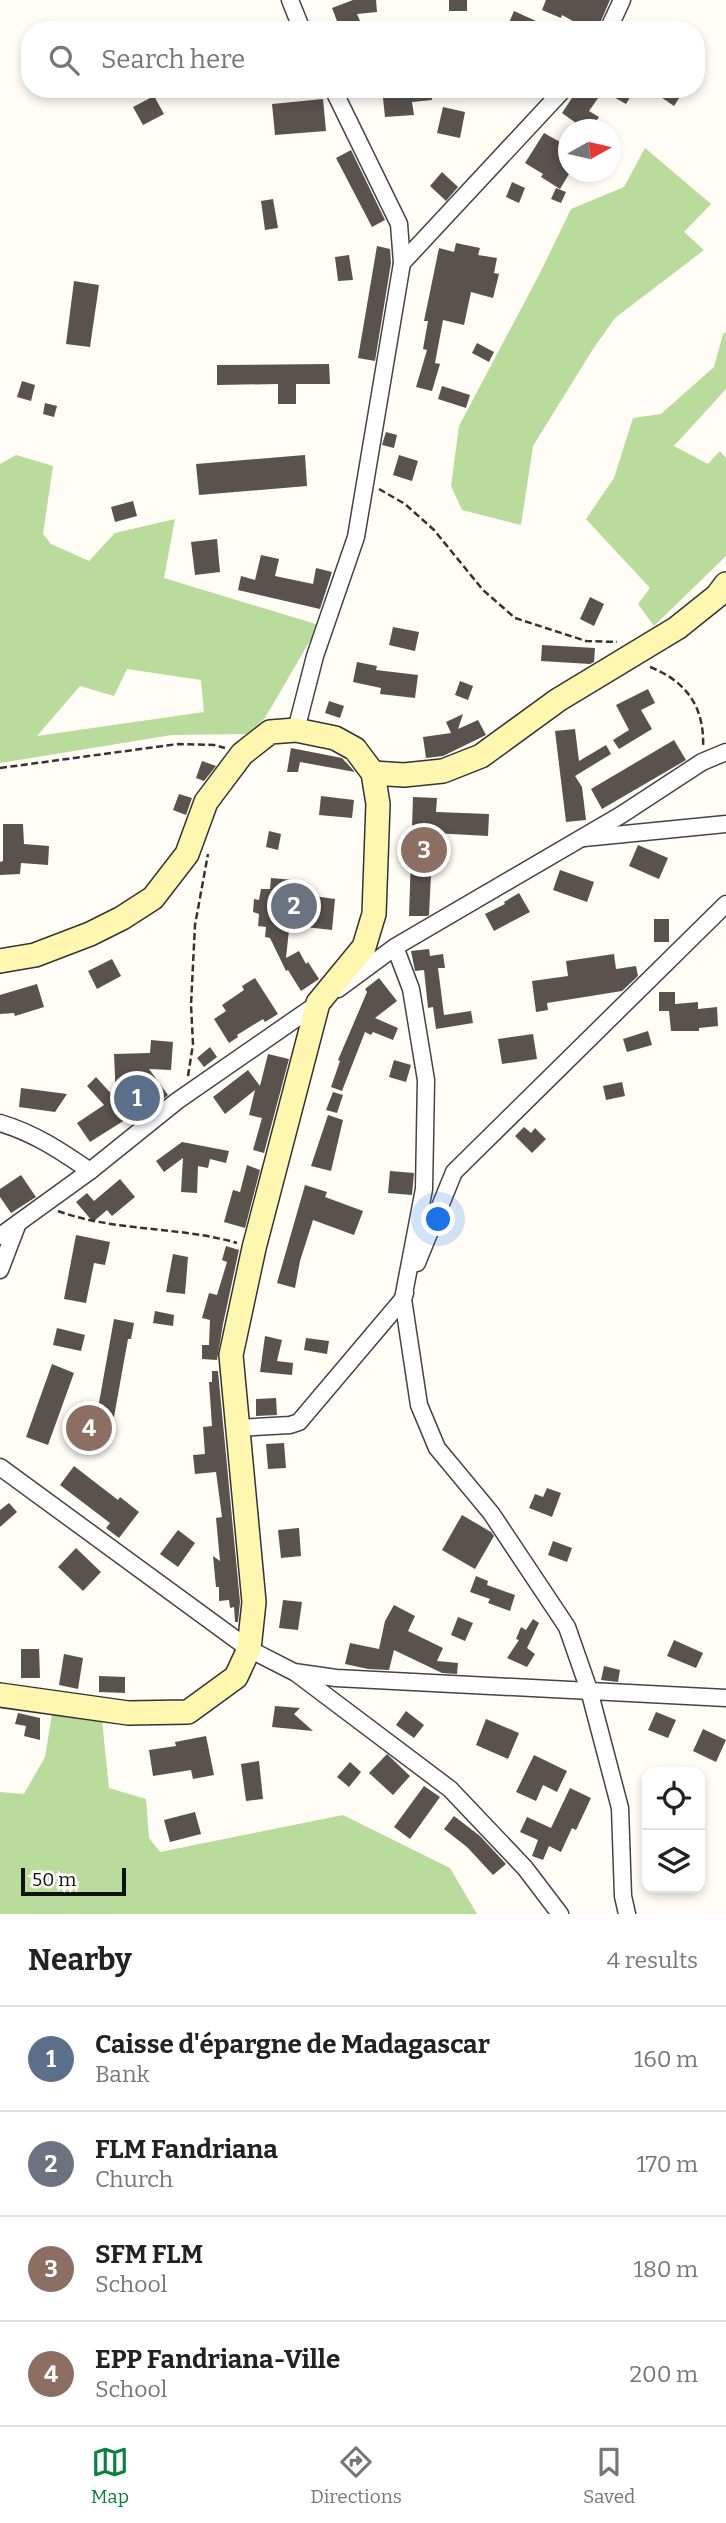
<!DOCTYPE html>
<html lang="en">
<head>
<meta charset="utf-8">
<style>
  :root { --surface:#fff; --page:#f6f6f6; --text:#222; --muted:#767676; --line:#e0e0e0; --accent:#0b8043 }
  body { margin:0; font-family:Bitter,serif; background:var(--page); color:var(--text) }
  .controls { position:absolute; right:21px; bottom:21px; display:grid; overflow:hidden; border-radius:14px; box-shadow:0 4px 10px #0003 }
  .controls button { width:63px; height:63px; display:grid; place-items:center; padding:0; border:0; border-bottom:2px solid var(--line); background:var(--surface); color:var(--text); font:35px sans-serif }
  .compass { position:absolute; left:558px; top:119px; width:63px; height:63px; border-radius:50%; background:var(--surface); box-shadow:0 4px 10px #0003; rotate:82deg }
  .scale { position:absolute; left:21px; bottom:18px; width:105px; box-sizing:border-box; padding-left:7px; border:4px solid #111; border-top:0; font-size:19px; line-height:24px; white-space:nowrap; color:#111; -webkit-text-stroke:5px #fff; paint-order:stroke }
  .you { position:absolute; left:439px; top:1220px; width:24px; height:24px; margin:-18px; border:5px solid #fff; border-radius:50%; background:#1a73e8; box-shadow:0 0 0 10px #1a73e833 }
  .badge { display:grid; place-items:center; width:46px; height:46px; border-radius:50%; background:var(--accent); color:#fff; font-size:23px; font-weight:700 }
  .pin { position:absolute; translate:-50% -50%; border:4px solid #fff; box-shadow:0 2px 7px #0006 }
  .list { margin:0; padding:0; list-style:none }
  h2 { display:flex; justify-content:space-between; align-items:center; height:91px; margin:0; padding:0 28px; font-size:30px }
  h2 small { font-size:23px; font-weight:400; color:var(--muted) }
  .list li { display:grid; grid-template-columns:46px 1fr auto; gap:21px; align-items:center; box-sizing:border-box; height:105px; padding:0 28px; border-top:2px solid var(--line) }
  .list b { display:block; font-size:26px; white-space:nowrap }
  .list p { margin:0; font-size:23px; white-space:nowrap; color:var(--muted) }
  .list em { font-size:23px; font-style:normal; color:var(--muted) }
  .icon { flex:none; width:38px; height:38px; fill:none; stroke:currentColor; stroke-width:2; stroke-linecap:round; stroke-linejoin:round }
  .map { position:relative; flex:none; width:726px; height:1914px; overflow:hidden }
  .search { position:absolute; background:var(--surface); box-shadow:0 4px 10px #0003; left:21px; right:21px; top:21px; height:77px; display:flex; align-items:center; gap:18px; box-sizing:border-box; padding:0 24px; border-radius:28px; color:var(--muted); font-size:26px }
  .sheet { height:511px; background:var(--surface) }
  nav { display:flex; justify-content:space-around; align-items:center; box-sizing:border-box; height:98px; border-top:2px solid var(--line); background:var(--surface); font-size:19px; color:var(--muted) }
  nav a { display:grid; justify-items:center; gap:4px }
  nav .on { color:var(--accent) }
  .map>svg:first-child { display:block }
</style>
</head>
<body>
<div class="map">
<svg width="726" height="1914" viewBox="0 0 726 1914">
  <rect width="100%" height="100%" fill="#fffdf5"/>
  <g fill="#b9dc9c" fill-rule="evenodd">
    <polygon points="645,148 711,204 684,232 704,250 615,318 593,349 533,446 521,525 462,510 451,486 459,426 541,271 571,209 624,187"/>
    <polygon points="726,332 726,389 674,446 708,464 720,451 726,458 726,556 654,626 638,604 650,588 586,519 614,478 633,418 661,414 714,367 723,334"/>
    <path d="M16,455L53,466L43,534L51,544L89,561L115,533L175,519L164,578L319,625L265,718L247,734L172,735L0,763V464ZM127,669L201,680L204,712L37,736L80,686L114,696Z"/>
    <polygon points="52,1714 102,1720 109,1788 146,1799 149,1838 160,1852 343,1815 450,1868 477,1914 0,1914 0,1792 24,1794 45,1757"/>
  </g>
  <g fill="#5a524d">
    <polygon points="353,0 376,0 377,12 357,14 360,21 340,29 332,8"/>
    <rect x="449" y="0" width="18" height="11"/>
    <polygon points="546,0 610,0 597,30 589,30 562,15 561,18 542,10"/>
    <polygon points="514,11 536,21 532,30 506,30"/>
    <polygon points="382,89 431,89 432,100 412,102 414,115 385,117"/>
    <polygon points="578,89 635,89 626,104 603,91 589,111 599,117 591,130 572,130 576,123 562,113"/>
    <polygon points="649,89 685,89 674,106"/>
    <polygon points="154,96 164,114 143,125 133,107"/>
    <polygon points="323,99 326,131 275,135 272,104"/>
    <polygon points="443,107 465,112 460,138 437,133"/>
    <polygon points="544,133 569,147 569,174 560,189 541,177 543,174 525,163"/>
    <polygon points="351,150 385,220 372,227 336,158"/>
    <polygon points="442,172 458,187 446,201 430,186"/>
    <polygon points="512,182 525,188 519,203 506,197"/>
    <polygon points="556,188 566,192 561,203 551,199"/>
    <polygon points="273,199 278,228 265,230 261,201"/>
    <polygon points="456,243 480,248 478,255 497,258 494,273 499,274 493,298 471,292 464,325 443,320 435,363 440,364 432,391 416,387 427,350 423,349 428,321 424,321 439,248 454,252"/>
    <polygon points="377,246 390,249 391,263 375,361 358,358"/>
    <polygon points="349,255 353,280 338,281 335,257"/>
    <polygon points="74,281 99,285 90,347 66,344"/>
    <polygon points="477,343 494,352 489,362 472,353"/>
    <polygon points="329,364 330,384 296,384 296,404 278,404 278,384 217,385 217,365"/>
    <polygon points="22,381 35,385 31,401 17,397"/>
    <polygon points="442,386 470,395 466,408 438,399"/>
    <polygon points="45,403 57,406 54,417 43,414"/>
    <polygon points="386,432 397,435 394,448 382,445"/>
    <polygon points="305,455 307,486 199,495 196,464"/>
    <polygon points="399,455 418,461 412,481 393,475"/>
    <polygon points="133,501 137,516 115,522 111,507"/>
    <polygon points="217,539 220,572 195,575 191,542"/>
    <polygon points="261,555 279,559 275,576 313,584 316,568 332,572 320,609 238,590 241,576 255,580"/>
    <polygon points="590,597 604,604 594,626 580,619"/>
    <polygon points="393,627 419,632 415,651 389,645"/>
    <polygon points="542,645 595,648 594,662 590,664 541,661"/>
    <polygon points="357,662 377,666 376,670 418,675 415,698 380,694 381,688 353,682"/>
    <polygon points="460,681 473,686 468,700 455,695"/>
    <polygon points="648,689 655,703 641,710 652,729 619,749 613,740 629,730 616,705"/>
    <polygon points="329,701 344,706 340,718 325,713"/>
    <polygon points="463,714 458,729 478,720 486,735 443,756 426,758 423,737 451,733 446,722"/>
    <polygon points="575,729 579,761 606,745 611,754 575,776 582,787 586,820 566,822 555,731"/>
    <polygon points="674,740 686,760 602,809 591,789"/>
    <polygon points="291,748 342,758 355,772 300,762 298,772 287,772"/>
    <polygon points="202,761 216,766 204,781 196,778"/>
    <polygon points="179,794 192,798 186,815 173,810"/>
    <polygon points="321,796 354,800 352,818 319,815"/>
    <polygon points="413,797 437,798 436,812 489,814 488,836 433,833 429,915 427,916 409,916"/>
    <polygon points="3,824 23,824 24,844 49,846 48,865 21,863 20,874 0,875 0,862 3,861"/>
    <polygon points="269,831 281,834 278,850 266,847"/>
    <polygon points="638,845 668,858 659,879 629,866"/>
    <polygon points="560,870 594,882 587,902 553,890"/>
    <polygon points="271,878 294,880 293,893 335,899 332,930 287,925 289,930 286,958 299,951 306,964 308,962 319,979 301,991 288,970 286,971 270,938 265,937 266,927 258,926 259,914 253,912 254,899 259,900 261,889 270,889"/>
    <polygon points="519,893 530,912 494,931 485,914 505,904 504,902"/>
    <rect x="654" y="919" width="15" height="23"/>
    <polygon points="429,949 430,956 443,954 445,968 438,968 444,1015 471,1011 473,1023 436,1029 433,1007 428,1008 424,970 415,971 411,951"/>
    <polygon points="614,954 616,969 636,966 638,976 622,991 547,1003 548,1010 536,1012 532,981 568,976 566,961"/>
    <polygon points="112,959 121,976 97,989 88,971"/>
    <polygon points="255,978 278,1014 265,1022 263,1019 237,1035 238,1037 229,1043 214,1019 226,1011 222,1005 244,990 242,986"/>
    <polygon points="379,978 397,1001 375,1018 398,1028 393,1040 373,1032 371,1035 365,1032 342,1091 331,1087 340,1061 338,1060 367,992 365,989"/>
    <polygon points="37,984 44,1007 15,1016 14,1013 0,1014 0,995"/>
    <polygon points="659,992 675,992 675,1004 698,1002 698,1009 717,1007 718,1026 699,1028 699,1031 671,1031 669,1011 659,1011"/>
    <polygon points="648,1031 652,1045 627,1052 623,1039"/>
    <polygon points="533,1034 537,1059 502,1064 498,1039"/>
    <polygon points="151,1040 173,1042 171,1070 149,1069 168,1095 139,1118 136,1113 90,1142 77,1123 104,1105 87,1086 96,1077 116,1099 114,1054 150,1053"/>
    <polygon points="210,1047 217,1057 204,1067 197,1058"/>
    <polygon points="268,1054 289,1059 264,1153 253,1150 262,1118 249,1115 255,1090 225,1114 213,1097 248,1070 260,1086"/>
    <polygon points="394,1060 411,1065 406,1082 389,1077"/>
    <polygon points="622,1082 625,1096 606,1100 603,1086"/>
    <polygon points="21,1088 67,1094 55,1112 19,1107"/>
    <polygon points="333,1092 343,1095 337,1113 326,1110"/>
    <polygon points="328,1115 343,1120 331,1171 311,1166"/>
    <polygon points="524,1127 531,1133 535,1128 546,1139 532,1153 515,1136"/>
    <polygon points="182,1142 229,1151 226,1163 210,1159 208,1168 198,1166 197,1193 181,1192 183,1158 164,1172 156,1161"/>
    <polygon points="247,1165 260,1170 245,1228 224,1222 233,1190 240,1192"/>
    <polygon points="390,1171 414,1173 412,1195 388,1193"/>
    <polygon points="21,1175 36,1197 11,1213 0,1197 0,1189"/>
    <polygon points="120,1179 135,1197 112,1216 107,1210 93,1222 76,1202 87,1193 94,1201"/>
    <polygon points="305,1185 327,1192 325,1197 363,1211 354,1235 313,1220 300,1261 295,1288 277,1283"/>
    <polygon points="76,1235 110,1242 105,1265 94,1263 86,1303 64,1299"/>
    <polygon points="226,1246 239,1250 223,1324 217,1360 202,1359 202,1345 209,1345 210,1320 202,1318 209,1293 217,1295 227,1262 222,1260"/>
    <polygon points="173,1254 188,1257 185,1294 166,1292"/>
    <polygon points="155,1311 174,1315 173,1326 153,1323"/>
    <polygon points="114,1319 134,1323 131,1339 128,1339 112,1428 95,1425"/>
    <polygon points="57,1328 85,1335 81,1351 53,1345"/>
    <polygon points="265,1336 282,1340 277,1361 293,1363 292,1375 260,1372"/>
    <polygon points="306,1338 329,1341 327,1354 304,1350"/>
    <polygon points="52,1364 74,1373 48,1445 26,1437"/>
    <polygon points="212,1371 218,1371 240,1602 238,1622 235,1622 234,1607 230,1608 229,1600 219,1601 219,1587 216,1587 213,1556 220,1561 216,1518 222,1517 216,1472 195,1474 193,1455 205,1454 203,1427 212,1426 209,1382 212,1382"/>
    <polygon points="276,1398 277,1415 256,1416 256,1399"/>
    <polygon points="284,1443 286,1468 268,1469 266,1444"/>
    <polygon points="74,1466 118,1500 120,1497 139,1512 119,1538 106,1528 110,1523 60,1485"/>
    <polygon points="547,1488 561,1493 552,1517 529,1508 535,1494 543,1497"/>
    <polygon points="9,1503 17,1512 0,1527 0,1510"/>
    <polygon points="462,1515 491,1532 494,1536 475,1569 442,1550"/>
    <polygon points="299,1528 301,1556 281,1558 278,1530"/>
    <polygon points="178,1530 195,1543 178,1567 160,1554"/>
    <polygon points="553,1541 572,1548 567,1562 548,1555"/>
    <polygon points="76,1548 101,1572 83,1591 58,1567"/>
    <polygon points="476,1576 488,1581 487,1585 515,1595 510,1611 488,1603 490,1599 470,1592"/>
    <polygon points="283,1600 302,1602 298,1630 279,1628"/>
    <polygon points="394,1605 415,1616 408,1631 443,1648 437,1661 458,1663 457,1674 442,1673 394,1650 389,1670 368,1669 345,1664 350,1643 379,1649 385,1621"/>
    <polygon points="458,1617 473,1623 465,1641 451,1635"/>
    <polygon points="533,1619 539,1623 527,1648 535,1654 527,1667 507,1658 519,1640 516,1639 521,1627 526,1630"/>
    <polygon points="674,1640 703,1653 696,1668 667,1656"/>
    <polygon points="21,1649 39,1649 40,1678 21,1678"/>
    <polygon points="64,1654 83,1658 78,1689 59,1685"/>
    <polygon points="604,1666 620,1670 618,1682 601,1680"/>
    <polygon points="99,1676 125,1677 125,1693 99,1692"/>
    <polygon points="275,1706 300,1708 294,1714 313,1731 272,1727"/>
    <polygon points="406,1711 424,1725 414,1738 396,1725"/>
    <polygon points="656,1712 676,1720 668,1738 648,1730"/>
    <polygon points="18,1713 40,1718 40,1740 24,1736 26,1726 15,1724"/>
    <polygon points="486,1719 519,1733 508,1759 476,1745"/>
    <polygon points="703,1729 726,1740 716,1762 693,1751"/>
    <polygon points="206,1736 214,1775 193,1779 191,1770 153,1776 149,1750 176,1746 175,1742"/>
    <polygon points="387,1754 410,1776 393,1795 369,1773"/>
    <polygon points="534,1755 567,1771 557,1792 543,1785 536,1801 516,1792"/>
    <polygon points="259,1761 263,1799 246,1801 241,1764"/>
    <polygon points="350,1762 361,1772 349,1787 337,1777"/>
    <polygon points="424,1786 440,1797 410,1839 394,1827"/>
    <polygon points="570,1788 591,1798 576,1830 572,1828 561,1852 549,1846 543,1860 532,1856 538,1840 520,1832 527,1817 551,1828"/>
    <polygon points="195,1812 201,1834 170,1842 164,1820"/>
    <polygon points="454,1816 480,1836 506,1864 493,1875 467,1847 444,1829"/>
  </g>
  <g fill="none" stroke-linecap="round" stroke-linejoin="round">
    <defs>
      <g id="street">
        <polyline points="290,0 302,30"/>
        <polyline points="608,30 622,0"/>
        <polyline points="402,263 564,89"/>
        <polyline points="296,730 315,656 356,537 402,263 399,224 333,89"/>
        <polyline points="584,838 726,824"/>
        <polyline points="395,947 411,989 426,1080 424,1189 403,1299 419,1405 437,1448 491,1513 567,1627 589,1690 620,1808 623,1896 627,1914"/>
        <polyline points="338,989 395,947 621,815 702,762 726,752"/>
        <path d="M0,1123C34,1133 61,1151 90,1171"/>
        <polyline points="0,1236 90,1171 177,1101 320,1002"/>
        <polyline points="417,1263 454,1172 726,904"/>
        <polyline points="0,1270 18,1223"/>
        <polyline points="238,1428 290,1425 299,1422 403,1299 405,1293"/>
        <polyline points="0,1467 249,1649 294,1672 336,1678 726,1698"/>
        <polyline points="296,1673 450,1789 525,1868 560,1914"/>
      </g>
      <g id="secondary">
        <polyline points="373,773 404,775 443,771 481,756 558,700 677,628 717,596 726,584"/>
        <polyline points="0,961 35,955 90,934 122,918 153,898 187,854 206,802 242,754 270,732 296,730 335,738 355,749 373,773 378,804 374,914 364,947 318,1003 254,1248 231,1355 254,1602 249,1649 236,1677 188,1712 128,1713 0,1695"/>
      </g>
    </defs>
    <use href="#street" stroke="#444" stroke-width="19"/>
    <use href="#secondary" stroke="#333" stroke-width="26"/>
    <g stroke="#333" stroke-width="2.5" stroke-dasharray="7 3.5" stroke-linecap="butt">
      <polyline points="379,489 405,504 434,530 483,590 515,618 586,641 617,642"/>
      <path d="M650,667C686,681 705,707 703,748"/>
      <polyline points="0,768 178,744 214,745 225,748"/>
      <polyline points="188,1076 193,1044 191,1005 195,925 208,854"/>
      <path d="M58,1211C115,1232 179,1226 237,1243"/>
    </g>
    <use href="#street" stroke="#fff" stroke-width="16"/>
    <use href="#secondary" stroke="#fff6b0" stroke-width="23"/>
  </g>
</svg>
<div class="controls">
<button><svg class="icon" aria-label="locate" viewBox="0 0 24 24"><circle cx="12" cy="12" r="6"/><path d="M12 2v4M12 18v4M2 12h4M18 12h4"/></svg></button>
<button><svg class="icon" aria-label="layers" viewBox="0 0 24 24"><path d="M12 4l9 5-9 5-9-5zM3 14l9 5 9-5"/></svg></button>
</div>
<svg class="compass" viewBox="-18 -18 36 36"><path d="M0-13l5 13h-10z" fill="#e53935"/><path d="M0 13l5-13h-10z" fill="#767676"/></svg>
<div class="scale">50 m</div>
<div class="you"></div>
<div class="pin badge" style="left:137px;top:1098px;background:#5c6f8a">1</div>
<div class="pin badge" style="left:294px;top:906px;background:#6b7280">2</div>
<div class="pin badge" style="left:424px;top:850px;background:#8d6e63">3</div>
<div class="pin badge" style="left:89px;top:1428px;background:#8d6e63">4</div>
<div class="search"><svg class="icon" aria-label="search" viewBox="0 0 24 24"><circle cx="10" cy="10" r="6"/><path d="M15 15l6 6"/></svg>Search here</div>
</div>
<section class="sheet">
<h2>Nearby<small>4 results</small></h2>
<ul class="list">
<li><span class="badge" style="background:#5c6f8a">1</span><div><b>Caisse d'épargne de Madagascar</b><p>Bank</p></div><em>160 m</em></li>
<li><span class="badge" style="background:#6b7280">2</span><div><b>FLM Fandriana</b><p>Church</p></div><em>170 m</em></li>
<li><span class="badge" style="background:#8d6e63">3</span><div><b>SFM FLM</b><p>School</p></div><em>180 m</em></li>
<li><span class="badge" style="background:#8d6e63">4</span><div><b>EPP Fandriana-Ville</b><p>School</p></div><em>200 m</em></li>
</ul>
</section>
<nav>
<a class="on"><svg class="icon" aria-label="map" viewBox="0 0 24 24"><path d="M3 6l6-2 6 2 6-2v14l-6 2-6-2-6 2zM9 4v14M15 6v14"/></svg>Map</a>
<a><svg class="icon" aria-label="directions" viewBox="0 0 24 24"><path d="M12 3l9 9-9 9-9-9zM9 14v-3h6M13 9l2 2-2 2"/></svg>Directions</a>
<a><svg class="icon" aria-label="saved" viewBox="0 0 24 24"><path d="M7 4h10v16l-5-4-5 4z"/></svg>Saved</a>
</nav>
</body>
</html>
